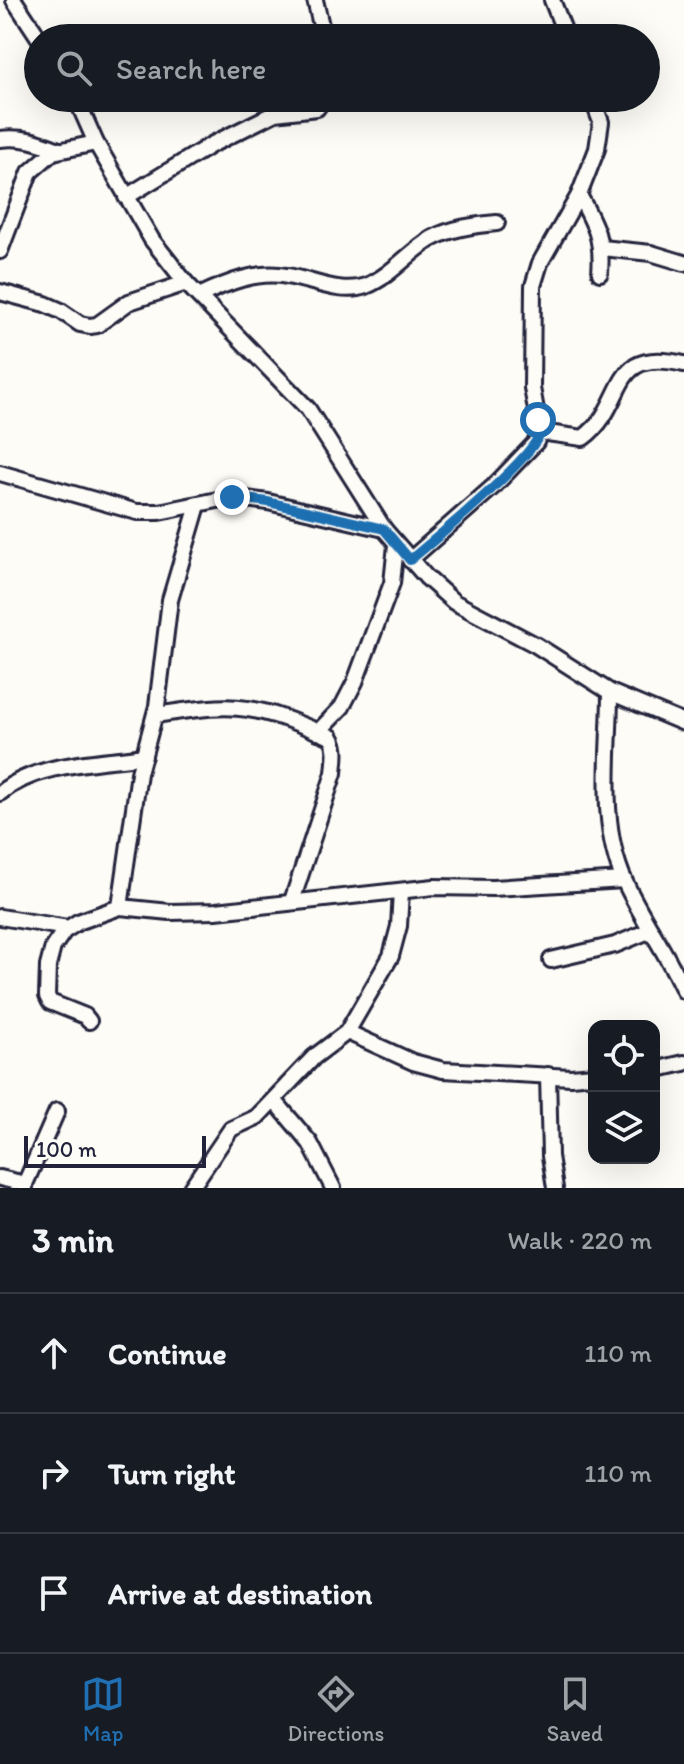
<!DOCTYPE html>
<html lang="en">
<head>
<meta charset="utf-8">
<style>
  :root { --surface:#171b24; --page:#20242c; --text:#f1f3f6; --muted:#9ea1a6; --line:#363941; --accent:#1f6fb2 }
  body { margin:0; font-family:Itim,sans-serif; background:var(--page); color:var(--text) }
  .controls { position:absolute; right:24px; bottom:24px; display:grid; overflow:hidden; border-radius:16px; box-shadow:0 8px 32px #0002 }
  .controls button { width:72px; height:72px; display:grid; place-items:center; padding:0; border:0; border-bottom:2px solid var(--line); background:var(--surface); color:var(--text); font:40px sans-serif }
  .scale { position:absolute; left:24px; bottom:20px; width:182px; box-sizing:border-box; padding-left:8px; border:4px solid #22223b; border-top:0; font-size:22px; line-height:28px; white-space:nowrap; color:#22223b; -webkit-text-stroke:6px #fdfcf7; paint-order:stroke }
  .stop { position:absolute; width:24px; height:24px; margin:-18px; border:6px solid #1f6fb2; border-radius:50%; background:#fff }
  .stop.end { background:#1f6fb2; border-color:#fff; box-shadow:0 2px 8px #0008 }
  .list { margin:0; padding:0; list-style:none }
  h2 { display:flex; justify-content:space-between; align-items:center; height:104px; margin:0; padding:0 32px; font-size:34px }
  h2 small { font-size:26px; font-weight:400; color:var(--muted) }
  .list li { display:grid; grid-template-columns:52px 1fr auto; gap:24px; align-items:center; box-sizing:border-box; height:120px; padding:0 32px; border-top:2px solid var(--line) }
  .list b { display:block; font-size:30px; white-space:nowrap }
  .list em { font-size:26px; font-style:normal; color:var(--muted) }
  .icon { flex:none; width:44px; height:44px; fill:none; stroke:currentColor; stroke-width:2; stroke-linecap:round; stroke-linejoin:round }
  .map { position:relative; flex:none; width:684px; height:1188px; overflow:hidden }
  .search { position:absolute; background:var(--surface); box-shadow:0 8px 32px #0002; left:24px; right:24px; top:24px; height:88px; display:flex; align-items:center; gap:20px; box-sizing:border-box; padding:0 28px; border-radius:44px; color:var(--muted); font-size:30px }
  .sheet { height:464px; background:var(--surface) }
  nav { display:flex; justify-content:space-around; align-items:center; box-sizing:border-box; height:112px; border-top:2px solid var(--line); background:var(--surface); font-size:22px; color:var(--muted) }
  nav a { display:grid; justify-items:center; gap:4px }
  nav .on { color:var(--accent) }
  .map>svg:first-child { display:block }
</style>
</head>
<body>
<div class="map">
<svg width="684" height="1188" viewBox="0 0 684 1188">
  <rect width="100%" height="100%" fill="#fdfcf7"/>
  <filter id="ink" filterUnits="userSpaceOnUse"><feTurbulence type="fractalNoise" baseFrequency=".0125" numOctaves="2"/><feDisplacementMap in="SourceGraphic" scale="16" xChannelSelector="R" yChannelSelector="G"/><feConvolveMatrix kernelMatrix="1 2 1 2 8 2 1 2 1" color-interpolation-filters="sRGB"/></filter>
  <g filter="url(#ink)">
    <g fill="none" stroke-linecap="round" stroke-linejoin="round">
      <defs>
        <g id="minor">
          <polyline points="14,0 39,38"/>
          <polyline points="315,0 324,38"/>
          <polyline points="552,0 567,38"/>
          <polyline points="76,98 96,143 152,240 186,283 308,409 384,529 426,577 454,602 536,645 610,692 684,723"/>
          <path d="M0,139C22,136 39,142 59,150"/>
          <path d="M579,195C595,225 603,238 600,273"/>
          <polyline points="126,197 211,145 275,113 317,108 324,98"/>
          <polyline points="602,248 651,253 684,263"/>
          <polyline points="0,251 30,172 53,152 96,143"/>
          <polyline points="0,292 45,304 61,311 80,324 90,326 97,325 129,302 186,283"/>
          <path d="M199,296C226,283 257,270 287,276C313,280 340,295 366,286C391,276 409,252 431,239C451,228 475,225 497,223"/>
          <path d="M540,432L583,438C630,403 606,346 684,364"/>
          <polyline points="0,473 137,512 159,512 232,497 268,502 384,529"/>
          <polyline points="410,560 494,486 536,442 540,432 532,388 533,286 540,263 579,195 597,149 601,122 592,98"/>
          <path d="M610,692C610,754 598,823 625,882C642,919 667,953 684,991"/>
          <path d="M155,715C185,711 218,704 248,709C277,713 304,726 331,737C338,748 335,760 334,773L292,901"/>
          <polyline points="318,732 342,707 355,682 392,583 396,545"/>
          <path d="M0,793C39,762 97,763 144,756"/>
          <polyline points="120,907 139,773 157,706 170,600 198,505"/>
          <polyline points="0,917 68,928"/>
          <polyline points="551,960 615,945 651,930"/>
          <polyline points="89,1021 85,1016 50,1002 47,996 48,966 53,947 64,931 78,922 120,907 170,912 216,911 434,887 493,888 624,880"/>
          <polyline points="347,1032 413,1062 443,1070 571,1077 594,1075"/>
          <polyline points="654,1070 684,1063"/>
          <polyline points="548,1075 550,1156 555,1188"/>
          <polyline points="274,1100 310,1143 333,1188"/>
          <polyline points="0,1178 25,1184 25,1188"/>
          <polyline points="25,1184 57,1111"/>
          <polyline points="191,1188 231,1129 257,1117 314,1057 347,1032 391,956 399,926 401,891"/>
        </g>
      </defs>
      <use href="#minor" stroke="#22223b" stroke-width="20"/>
      <use href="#minor" stroke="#fdfcf7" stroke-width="14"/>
    </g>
  </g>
  <g fill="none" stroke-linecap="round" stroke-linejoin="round" filter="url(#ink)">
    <path stroke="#1f6fb2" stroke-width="10" d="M232,497L268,502L384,529L410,560C433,541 536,456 540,432C540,431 539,422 538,420"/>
  </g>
</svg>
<div class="controls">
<button><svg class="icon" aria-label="locate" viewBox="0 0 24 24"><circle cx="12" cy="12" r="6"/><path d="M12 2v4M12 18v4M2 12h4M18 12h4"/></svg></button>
<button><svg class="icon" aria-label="layers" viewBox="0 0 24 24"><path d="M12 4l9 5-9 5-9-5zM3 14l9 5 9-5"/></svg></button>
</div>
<div class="scale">100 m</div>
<div class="stop" style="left:538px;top:420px"></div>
<div class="stop end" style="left:232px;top:497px"></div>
<div class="search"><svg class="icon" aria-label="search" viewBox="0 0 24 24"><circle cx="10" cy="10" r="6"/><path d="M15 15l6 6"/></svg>Search here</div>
</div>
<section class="sheet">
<h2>3 min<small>Walk · 220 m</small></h2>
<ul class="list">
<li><svg class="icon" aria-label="ahead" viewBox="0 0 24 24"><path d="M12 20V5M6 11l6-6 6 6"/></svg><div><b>Continue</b></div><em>110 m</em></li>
<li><svg class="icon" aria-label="right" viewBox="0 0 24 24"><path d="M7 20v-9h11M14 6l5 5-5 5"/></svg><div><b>Turn right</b></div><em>110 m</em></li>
<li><svg class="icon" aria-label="arrive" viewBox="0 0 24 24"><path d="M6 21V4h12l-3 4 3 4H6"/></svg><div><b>Arrive at destination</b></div></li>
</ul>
</section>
<nav>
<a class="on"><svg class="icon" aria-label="map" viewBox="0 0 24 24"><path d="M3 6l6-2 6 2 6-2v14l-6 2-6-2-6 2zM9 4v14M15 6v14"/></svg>Map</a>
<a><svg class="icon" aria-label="directions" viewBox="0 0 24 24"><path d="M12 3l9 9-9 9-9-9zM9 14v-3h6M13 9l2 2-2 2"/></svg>Directions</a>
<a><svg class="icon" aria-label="saved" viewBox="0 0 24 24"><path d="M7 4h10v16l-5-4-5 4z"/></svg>Saved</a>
</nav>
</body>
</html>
